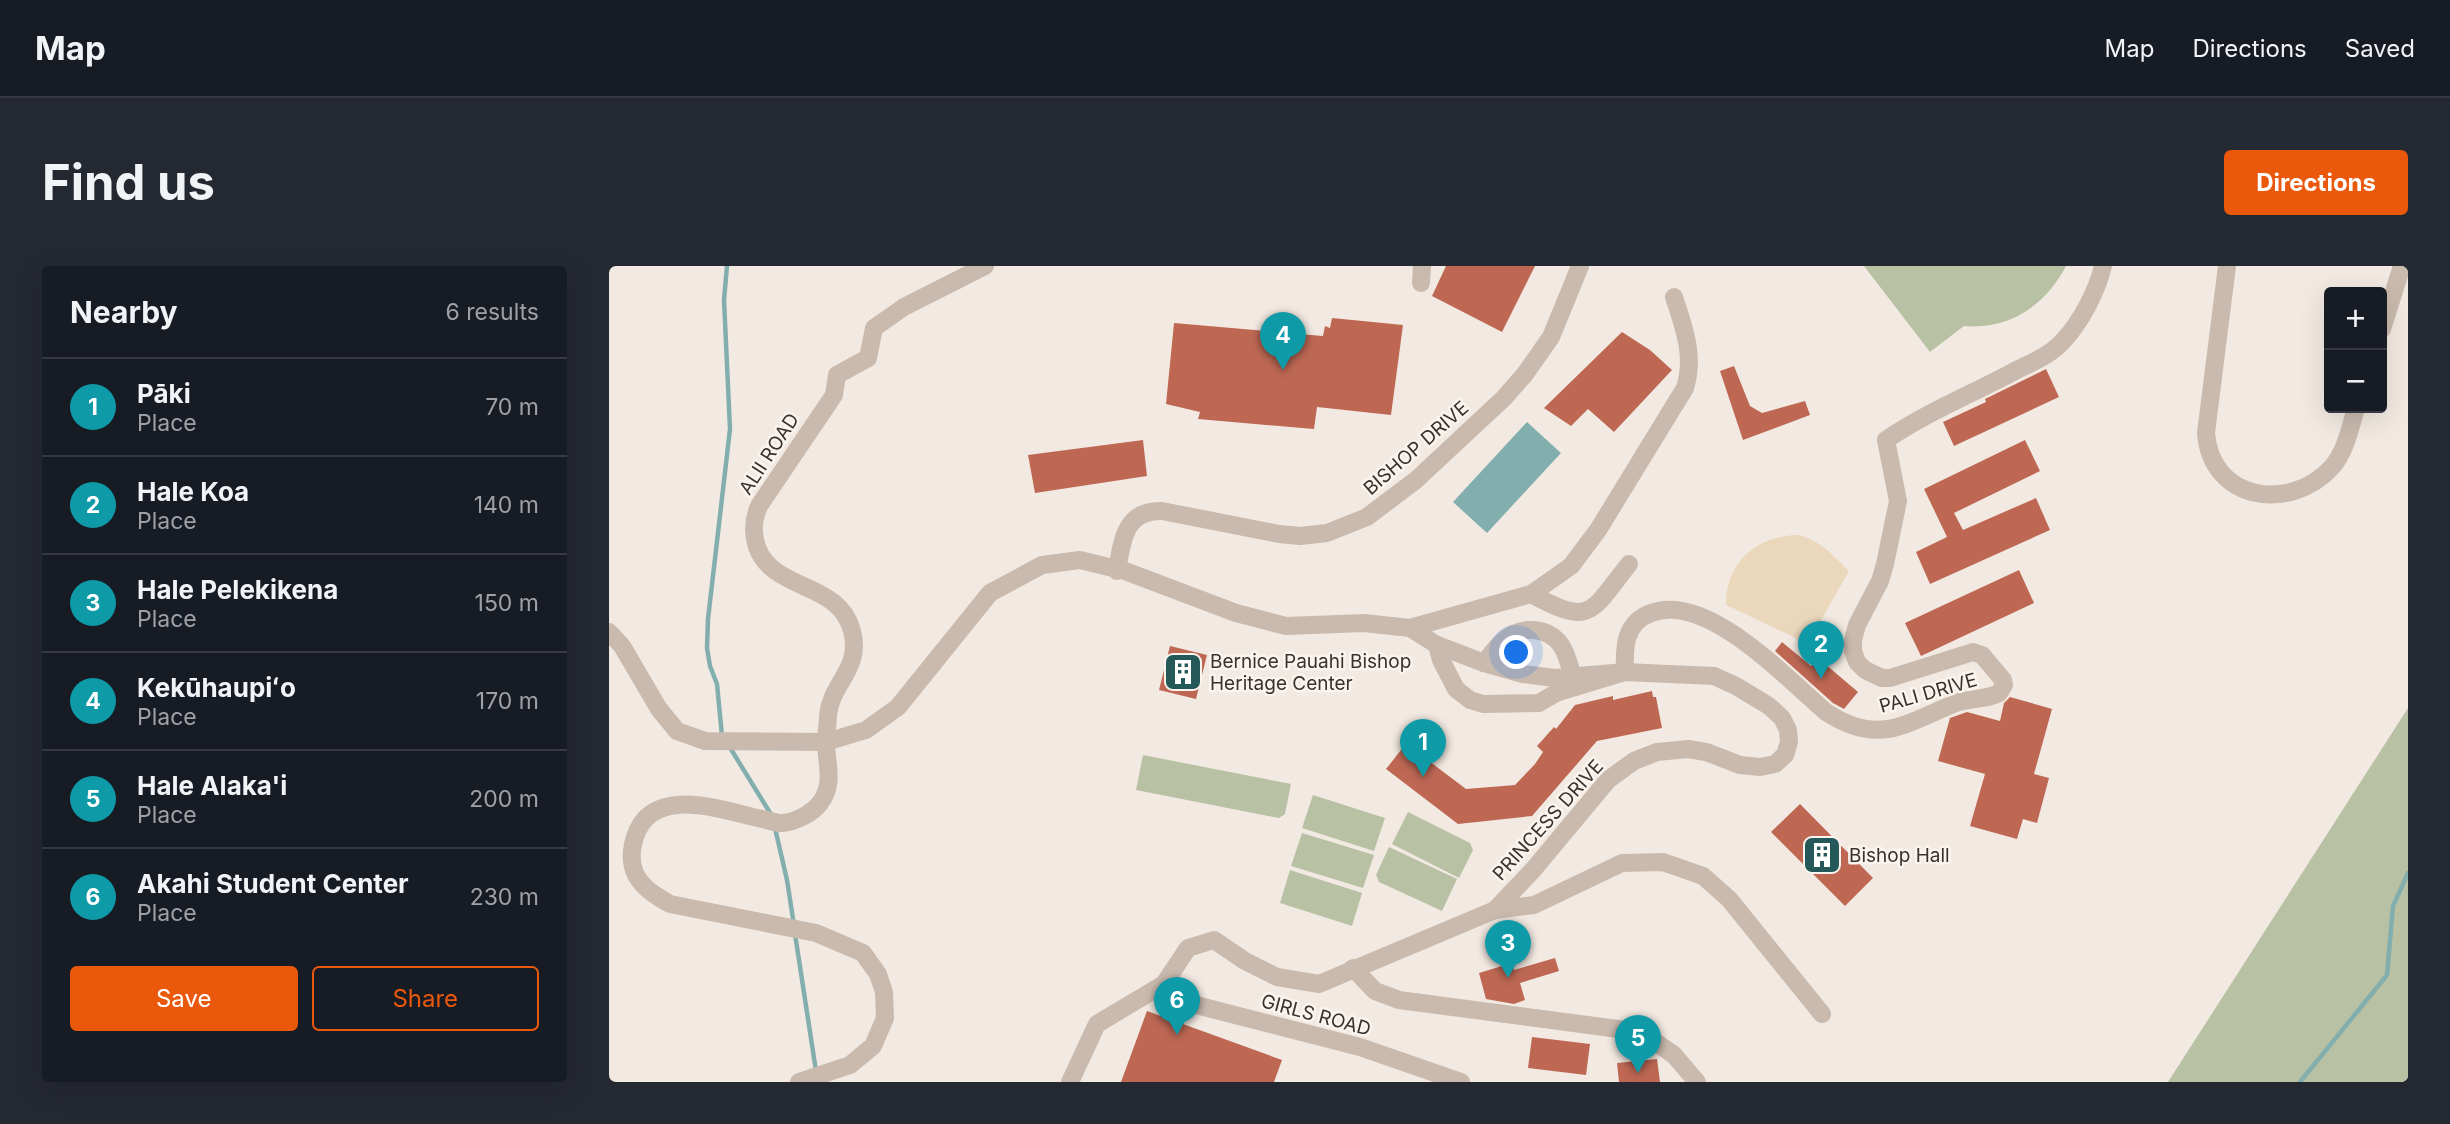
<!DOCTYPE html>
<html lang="en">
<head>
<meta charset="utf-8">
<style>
  :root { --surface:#171b24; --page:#242831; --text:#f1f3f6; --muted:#9ea1a6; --line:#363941; --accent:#ea580c }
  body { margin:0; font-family:Inter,sans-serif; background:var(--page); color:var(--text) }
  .controls { position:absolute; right:21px; top:21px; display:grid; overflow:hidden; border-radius:7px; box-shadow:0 7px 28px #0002 }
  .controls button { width:63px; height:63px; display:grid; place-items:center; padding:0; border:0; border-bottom:2px solid var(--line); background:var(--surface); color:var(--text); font:35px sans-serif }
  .you { position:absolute; left:908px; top:387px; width:24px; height:24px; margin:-18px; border:5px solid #fff; border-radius:50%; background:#1a73e8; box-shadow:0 0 0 10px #1a73e833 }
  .badge { display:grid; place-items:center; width:46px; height:46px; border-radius:50%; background:var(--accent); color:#fff; font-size:23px; font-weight:700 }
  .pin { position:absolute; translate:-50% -58px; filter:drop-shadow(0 2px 4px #0008) }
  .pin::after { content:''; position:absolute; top:37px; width:24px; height:21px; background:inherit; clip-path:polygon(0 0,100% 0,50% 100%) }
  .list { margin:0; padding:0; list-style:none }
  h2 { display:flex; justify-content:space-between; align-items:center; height:91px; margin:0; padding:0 28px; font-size:30px }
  h2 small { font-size:23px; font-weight:400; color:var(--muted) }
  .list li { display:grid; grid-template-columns:46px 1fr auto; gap:21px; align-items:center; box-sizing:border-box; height:98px; padding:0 28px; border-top:2px solid var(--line) }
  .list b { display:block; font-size:26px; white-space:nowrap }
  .list p { margin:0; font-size:23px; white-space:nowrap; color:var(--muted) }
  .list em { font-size:23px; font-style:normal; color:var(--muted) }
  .actions { display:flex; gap:14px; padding:21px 28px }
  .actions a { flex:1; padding:16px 0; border:2px solid var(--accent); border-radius:7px; text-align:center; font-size:24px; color:var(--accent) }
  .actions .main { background:var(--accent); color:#fff }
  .map { position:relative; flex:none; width:1799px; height:816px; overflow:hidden; border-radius:7px }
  header { display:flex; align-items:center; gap:42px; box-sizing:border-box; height:98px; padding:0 35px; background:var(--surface); border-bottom:2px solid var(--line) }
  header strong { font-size:33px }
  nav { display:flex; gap:38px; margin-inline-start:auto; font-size:24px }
  .intro { display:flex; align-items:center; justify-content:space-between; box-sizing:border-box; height:168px; padding:0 42px }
  h1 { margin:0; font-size:49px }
  .button { padding:18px 32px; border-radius:7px; background:var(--accent); color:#fff; font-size:24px; font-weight:700 }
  main { display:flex; gap:42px; padding:0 42px }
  aside { flex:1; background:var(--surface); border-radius:7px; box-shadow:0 7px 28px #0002 }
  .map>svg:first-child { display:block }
</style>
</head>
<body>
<header>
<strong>Map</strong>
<nav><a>Map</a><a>Directions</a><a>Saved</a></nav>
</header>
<div class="intro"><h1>Find us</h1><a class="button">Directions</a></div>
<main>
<aside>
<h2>Nearby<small>6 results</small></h2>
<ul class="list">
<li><span class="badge" style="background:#0f9aa8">1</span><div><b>Pāki</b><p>Place</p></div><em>70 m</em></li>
<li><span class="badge" style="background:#0f9aa8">2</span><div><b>Hale Koa</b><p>Place</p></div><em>140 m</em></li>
<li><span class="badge" style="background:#0f9aa8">3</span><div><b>Hale Pelekikena</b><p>Place</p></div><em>150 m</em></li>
<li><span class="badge" style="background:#0f9aa8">4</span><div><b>Kekūhaupiʻo</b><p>Place</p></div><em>170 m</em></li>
<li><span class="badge" style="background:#0f9aa8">5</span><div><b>Hale Alaka'i</b><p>Place</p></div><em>200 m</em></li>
<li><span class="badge" style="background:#0f9aa8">6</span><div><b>Akahi Student Center</b><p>Place</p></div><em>230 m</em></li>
</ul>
<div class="actions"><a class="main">Save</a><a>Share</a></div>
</aside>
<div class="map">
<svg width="1799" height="816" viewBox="0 0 1799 816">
  <rect width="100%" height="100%" fill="#f2eae2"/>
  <g fill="#b8c1a3">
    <path d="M1255,0H1457C1436,40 1400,64 1355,60L1321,86Z"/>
    <polygon points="1799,442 1799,816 1559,816"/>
    <polygon points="534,489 682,518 676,548 670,552 527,524"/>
    <polygon points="704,529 776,552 765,585 693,562"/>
    <polygon points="799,546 861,577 864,584 850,612 783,578"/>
    <polygon points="693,567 765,589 754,622 682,600"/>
    <polygon points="780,581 848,613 833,645 770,616 767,609"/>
    <polygon points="681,604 753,627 743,660 671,637"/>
  </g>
  <path fill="#ebd8bc" d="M1189,269C1211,274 1225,290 1240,305L1206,365L1209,370L1208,376L1199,382L1190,378L1187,372L1117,339C1117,296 1147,270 1189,269Z"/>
  <polygon fill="#83aeae" points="918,156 952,187 878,267 844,236"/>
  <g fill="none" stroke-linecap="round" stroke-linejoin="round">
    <g stroke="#83aeae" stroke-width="4.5">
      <polyline points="113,470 108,418 101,400 98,382 99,353 121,163 115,34 118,0"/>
      <polyline points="120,480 163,550"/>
      <polyline points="166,562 178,614 185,659"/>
      <polyline points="186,668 207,805"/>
      <polyline points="1691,816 1778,709 1784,640 1799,607"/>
    </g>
  </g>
  <g fill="#be6854">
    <polygon points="837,0 926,0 893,66 823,30"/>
    <polygon points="723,52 794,59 782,149 708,141 705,163 589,153 591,146 557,138 565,57 714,70 716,60 721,62"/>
    <polygon points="1013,66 1041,84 1063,104 1005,166 979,143 962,160 935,142"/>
    <polygon points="1125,100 1141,140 1153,147 1196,135 1201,149 1134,174 1111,105"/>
    <polygon points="1437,103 1450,131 1345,180 1334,156 1377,136 1376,133"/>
    <polygon points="534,174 538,210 426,227 419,189"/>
    <polygon points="1416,174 1431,205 1345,247 1354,264 1427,232 1441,264 1321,318 1307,286 1338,271 1315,223"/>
    <polygon points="1410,304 1425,337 1312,390 1296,357"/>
    <polygon points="1173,376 1202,400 1209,392 1249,426 1235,443 1224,437 1166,385"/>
    <polygon points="561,380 598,389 587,433 550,424"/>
    <polygon points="1043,425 1044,431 1047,431 1053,462 988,475 923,550 849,558 777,503 803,470 822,484 816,492 857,523 906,519 926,498 934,486 928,480 945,461 947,463 966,439 1004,430 1004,434"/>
    <polygon points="1401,431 1443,443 1425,508 1440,512 1428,557 1414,553 1408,573 1361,560 1376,508 1329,495 1341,452 1358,446 1391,455 1395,437"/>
    <polygon points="1191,538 1264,612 1236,640 1162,566"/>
    <polygon points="946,692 950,705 911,717 916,734 905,738 877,733 870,707 903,697 905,704"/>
    <polygon points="538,745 673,794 665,816 512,816"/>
    <polygon points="923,771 981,778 977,809 919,802"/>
    <polygon points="1048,793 1051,816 1010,816 1008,797"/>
  </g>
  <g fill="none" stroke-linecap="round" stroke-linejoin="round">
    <g stroke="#cabaae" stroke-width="18">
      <path d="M1618,0L1597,167C1602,235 1681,247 1723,201C1737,185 1741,162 1747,142"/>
      <polyline points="812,17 813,0"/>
      <polyline points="1773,63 1793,0"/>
      <path d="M508,305C513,276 515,244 553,245L670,268L691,270L718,267L758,251L807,214L895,132L916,108L942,71L971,0"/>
      <path d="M922,328C983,361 981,347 1020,298"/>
      <path d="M801,362L922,328L962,300L989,264L1076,122C1086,90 1075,62 1065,31"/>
      <polyline points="0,366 13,380 50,443 68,465 96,475 217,476 257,464 289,441 381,327 433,299 471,294 516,305 627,347 677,360 755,357 801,362 828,379 875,397 914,408 946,412 1016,406 1105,410 1127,420 1160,440 1173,452 1179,464 1180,476 1176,489 1166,498 1151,501 1131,499 1097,486 1079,483 1048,486 1025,495 999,514 924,604 886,644 710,718 668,711 636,695 605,674 579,682 555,718 488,758 461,816"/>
      <path d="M828,379L832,394L847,423L861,434L874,438L930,437L947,427L1016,406C1015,382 1015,357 1042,347C1098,326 1177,412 1217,446C1270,481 1297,457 1347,437C1361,432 1377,434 1390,427L1395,419L1394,414L1373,389L1364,386L1281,412H1273L1256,404L1248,396L1244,385V374L1248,359L1271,315L1276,298L1289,235L1277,174C1318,146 1361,129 1404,106C1421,97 1441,90 1454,75C1472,56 1488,25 1494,0"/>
      <path d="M875,397C881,390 886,382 893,376C910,359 938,360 952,379C958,388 961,401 964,411"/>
      <polyline points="886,644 925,639 1013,597 1054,596 1094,610 1120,633 1213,748"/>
      <polyline points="744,702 766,725 790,734 1032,766 1065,789 1088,816"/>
      <polyline points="555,718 587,739 751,781 852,816"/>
      <path d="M190,816L241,799L264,780L276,752L275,726L269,708L254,687L207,667L61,638C47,630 33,622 26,607C21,595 22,583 26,571C43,517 115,545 153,553C160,554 168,558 174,557C186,556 204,547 211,537C226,518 217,497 217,476C217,467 219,458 219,449C222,417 253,403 243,365C231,315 164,326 148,281C143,266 144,254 150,240L225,129L228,109L259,92L265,62L295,41L376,0"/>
    </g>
  </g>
  <defs>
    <symbol id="building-square" viewBox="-11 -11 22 22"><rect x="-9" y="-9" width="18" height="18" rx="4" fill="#245859" stroke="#faf4ef"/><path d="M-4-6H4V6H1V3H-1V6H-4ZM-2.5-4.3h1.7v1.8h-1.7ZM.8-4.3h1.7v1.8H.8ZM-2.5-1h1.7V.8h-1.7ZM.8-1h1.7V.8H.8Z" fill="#fff"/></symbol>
  </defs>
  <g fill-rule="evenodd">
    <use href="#building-square" x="552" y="384" width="44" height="44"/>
    <use href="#building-square" x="1191" y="567" width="44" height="44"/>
  </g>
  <g text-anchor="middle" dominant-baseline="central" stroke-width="5" stroke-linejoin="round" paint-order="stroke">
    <g font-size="19" fill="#3a302c" stroke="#faf4ef">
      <text transform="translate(807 182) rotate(-41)">BISHOP DRIVE</text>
      <text transform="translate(160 188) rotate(-57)">ALII ROAD</text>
      <text transform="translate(1319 427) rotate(-16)">PALI DRIVE</text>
      <text transform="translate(939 554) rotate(-48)">PRINCESS DRIVE</text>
      <text transform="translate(707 749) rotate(15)">GIRLS ROAD</text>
    </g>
    <g font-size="19" fill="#3a302c" stroke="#faf4ef" text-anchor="start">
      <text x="601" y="395">Bernice Pauahi Bishop<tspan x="601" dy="22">Heritage Center</tspan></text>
      <text x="1240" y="589">Bishop Hall</text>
    </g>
  </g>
</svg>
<div class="controls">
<button>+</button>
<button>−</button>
</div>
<div class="you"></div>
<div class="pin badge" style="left:814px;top:511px;background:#0f9aa8">1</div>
<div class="pin badge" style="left:1212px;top:413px;background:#0f9aa8">2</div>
<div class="pin badge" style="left:899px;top:712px;background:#0f9aa8">3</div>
<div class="pin badge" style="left:674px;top:104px;background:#0f9aa8">4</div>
<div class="pin badge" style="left:1029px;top:807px;background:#0f9aa8">5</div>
<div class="pin badge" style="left:568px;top:769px;background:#0f9aa8">6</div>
</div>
</main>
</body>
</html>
